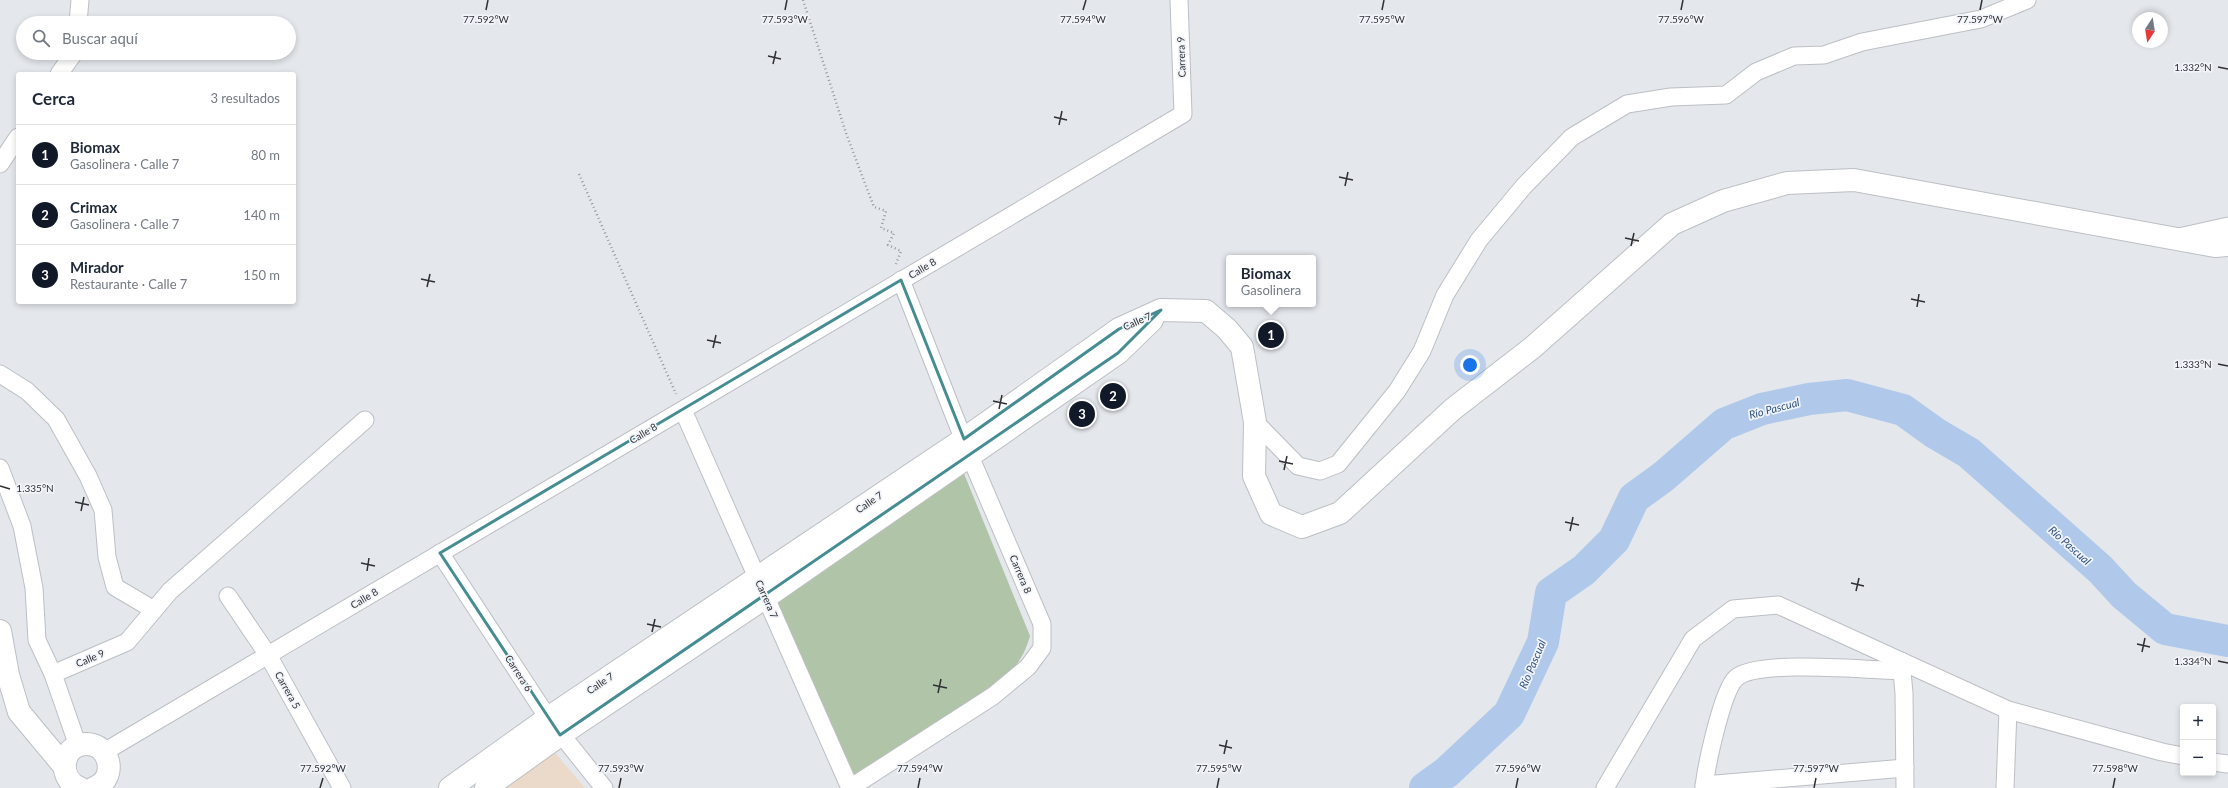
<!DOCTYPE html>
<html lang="es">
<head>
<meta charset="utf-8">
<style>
  :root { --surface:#fff; --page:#f6f6f7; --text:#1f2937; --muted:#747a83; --line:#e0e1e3; --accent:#111827 }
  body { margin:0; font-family:Lato,sans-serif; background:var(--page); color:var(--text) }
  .controls { position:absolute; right:12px; bottom:12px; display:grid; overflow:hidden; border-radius:4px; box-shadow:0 2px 6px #0003 }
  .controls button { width:36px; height:36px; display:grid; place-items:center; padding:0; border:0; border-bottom:1px solid var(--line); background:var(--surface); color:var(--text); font:20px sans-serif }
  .compass { position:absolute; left:2132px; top:12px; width:36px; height:36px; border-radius:50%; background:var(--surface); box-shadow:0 2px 6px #0003; rotate:192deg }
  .you { position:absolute; left:1470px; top:365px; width:14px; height:14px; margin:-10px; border:3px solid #fff; border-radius:50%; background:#1a73e8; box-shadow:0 0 0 6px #1a73e833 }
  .badge { display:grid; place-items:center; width:26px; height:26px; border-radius:50%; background:var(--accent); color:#fff; font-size:13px; font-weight:700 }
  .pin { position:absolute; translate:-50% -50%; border:2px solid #fff; box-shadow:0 1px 4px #0006 }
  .popup { position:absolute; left:1226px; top:255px; width:90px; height:52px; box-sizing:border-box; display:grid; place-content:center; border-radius:4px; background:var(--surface); filter:drop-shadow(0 1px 3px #0005); font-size:13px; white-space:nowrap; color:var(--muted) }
  .popup b { font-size:15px; color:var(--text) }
  .popup::after { content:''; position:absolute; left:50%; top:100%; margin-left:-8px; border:8px solid transparent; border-top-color:var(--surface) }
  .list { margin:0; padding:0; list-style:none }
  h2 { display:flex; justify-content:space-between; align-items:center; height:52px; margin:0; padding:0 16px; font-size:17px }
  h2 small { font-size:13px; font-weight:400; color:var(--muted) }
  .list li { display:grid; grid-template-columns:26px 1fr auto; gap:12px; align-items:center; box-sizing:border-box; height:60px; padding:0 16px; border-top:1px solid var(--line) }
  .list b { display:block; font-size:15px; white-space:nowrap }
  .list p { margin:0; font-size:13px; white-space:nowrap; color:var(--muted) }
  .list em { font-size:13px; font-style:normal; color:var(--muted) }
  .icon { flex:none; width:22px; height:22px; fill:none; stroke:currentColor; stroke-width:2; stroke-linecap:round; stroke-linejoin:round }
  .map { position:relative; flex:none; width:2228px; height:788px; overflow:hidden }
  .search { position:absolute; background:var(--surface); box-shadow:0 2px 6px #0003; left:16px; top:16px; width:280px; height:44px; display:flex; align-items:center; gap:10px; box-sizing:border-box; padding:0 14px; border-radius:22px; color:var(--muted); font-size:15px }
  .panel { position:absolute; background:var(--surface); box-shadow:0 2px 6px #0003; left:16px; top:72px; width:280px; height:232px; border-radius:4px }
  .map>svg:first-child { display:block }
</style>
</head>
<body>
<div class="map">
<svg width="2228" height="788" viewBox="0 0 2228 788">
  <rect width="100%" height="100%" fill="#e4e7ec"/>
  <polygon fill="#ebdac9" points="551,748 585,788 495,788"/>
  <path fill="#b0c4a7" d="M963,471L1030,636C1024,656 1019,662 1005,678L856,779L776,599Z"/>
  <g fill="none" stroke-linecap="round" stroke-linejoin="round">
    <polyline stroke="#b0c9ea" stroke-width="32" points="1425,788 1447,772 1509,714 1543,642 1551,593 1584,570 1614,540 1634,498 1663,477 1724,424 1762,409 1809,399 1847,395 1903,410 1935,433 1969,453 2100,569 2124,595 2165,629 2228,641"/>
    <defs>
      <g id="street">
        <polyline points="78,23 80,0"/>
        <polyline points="59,74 74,53"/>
        <polyline points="0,164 18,137"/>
        <polyline points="2179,237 2228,226"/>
        <polyline points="0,374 27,391 56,419 88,476 103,510 107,557 115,587 154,610"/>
        <polyline points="683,410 850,788"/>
        <polyline points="1255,422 1298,466 1320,471 1338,464 1397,391 1422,351 1445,295 1479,240 1524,186 1572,137 1627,104 1671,97 1726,95 1756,72 1794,56 1824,55 1862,42 1981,19 2027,0"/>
        <polyline points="0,468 22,526 34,588 37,640 53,674 78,746"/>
        <polyline points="440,553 548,718 604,788"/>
        <polyline points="228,596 268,655 342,788"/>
        <polyline points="1901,661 1904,693 1905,788"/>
        <polyline points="53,674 127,642 170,591 365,420"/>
        <polyline points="104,752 1183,114 1179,0"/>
        <polyline points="2213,762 2228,764"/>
        <polyline points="1704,785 1905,768"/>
        <polyline points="850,788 993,696 1028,667 1042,648 1042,624 970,456 901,280"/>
        <polyline points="1605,788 1693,639 1733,609 1778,605 2008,710 2162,752 2183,756"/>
        <path d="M1704,788C1706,767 1722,691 1736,678C1757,659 1870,670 1902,671"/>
        <polyline points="2005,788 2008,710"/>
      </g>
      <g id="secondary">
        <polyline points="0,631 8,675 19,712 64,766"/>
        <path d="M80,788C58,780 60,746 85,744C111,743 118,779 94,788"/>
        <polyline points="450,788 548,718 964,439 1119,329 1161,310 1206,311 1227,329 1242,347 1255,422 1254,476 1271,514 1302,527 1340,513 1453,409 1532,348 1672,224 1723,201 1787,183 1854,180 2215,246 2228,245"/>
        <polyline points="486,788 560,735 766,597 1118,353 1152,320"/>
      </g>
    </defs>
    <use href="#street" stroke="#bcbfc4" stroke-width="19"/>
    <use href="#secondary" stroke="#bcbfc4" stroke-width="24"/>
    <g stroke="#95979c" stroke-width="2.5" stroke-dasharray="1 3" stroke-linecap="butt">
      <polyline points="803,0 847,136 874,207 886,211 881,228 894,233 888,245 901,251 896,264"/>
      <polyline points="579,174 676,394"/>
    </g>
    <use href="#street" stroke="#fff" stroke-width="17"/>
    <use href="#secondary" stroke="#fff" stroke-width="22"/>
  </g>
  <path fill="none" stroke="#458d92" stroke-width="3" stroke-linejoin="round" d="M901,280L964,439L1119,329L1161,310L1118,353L560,735L440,553Z"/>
  <path fill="none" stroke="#2f3033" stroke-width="1.5" d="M486,10L488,0M785,10L787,0M1083,10L1086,0M1382,10L1384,0M1681,10L1683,0M1980,10L1982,0M768,56L781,59M773,64L776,51M2218,67L2228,69M1054,117L1067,120M1059,125L1062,111M1339,177L1353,180M1345,186L1348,172M1625,238L1639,241M1631,246L1634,233M421,279L435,282M427,287L430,274M1911,299L1925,302M1917,307L1919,294M707,340L721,343M713,348L716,335M2218,364L2228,366M993,401L1007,404M999,409L1002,395M1279,461L1293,464M1284,470L1287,456M0,486L10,489M75,502L89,505M81,511L84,497M1565,522L1579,525M1570,531L1573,517M361,563L375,566M367,571L369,558M1851,583L1864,586M1856,591L1859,578M647,624L661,627M652,632L655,619M2137,644L2150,647M2142,652L2145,638M2218,661L2228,663M933,685L947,688M938,693L941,679M1219,745L1232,748M1224,754L1227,740M320,788L323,778M619,788L621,778M918,788L920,778M1217,788L1219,778M1516,788L1518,778M1814,788L1816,778M2113,788L2115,778"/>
  <g text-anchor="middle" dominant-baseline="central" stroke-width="3.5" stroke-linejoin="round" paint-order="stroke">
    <g font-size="10" fill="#2f3033" stroke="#f1f4fa">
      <text transform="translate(1181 57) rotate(-92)">Carrera 9</text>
      <text transform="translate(922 268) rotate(-31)">Calle 8</text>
      <text transform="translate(1137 321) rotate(-24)">Calle 7</text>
      <text transform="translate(643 433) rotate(-31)">Calle 8</text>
      <text transform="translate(869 502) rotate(-34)">Calle 7</text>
      <text transform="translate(1021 574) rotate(67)">Carrera 8</text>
      <text transform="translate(364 598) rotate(-31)">Calle 8</text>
      <text transform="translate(767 599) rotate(66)">Carrera 7</text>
      <text transform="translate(90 658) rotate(-23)">Calle 9</text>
      <text transform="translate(519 673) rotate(57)">Carrera 6</text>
      <text transform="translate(600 683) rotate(-34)">Calle 7</text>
      <text transform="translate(288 690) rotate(61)">Carrera 5</text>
    </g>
    <g font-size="11" font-style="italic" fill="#2e517e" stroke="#f1f4fa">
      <text transform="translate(1774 408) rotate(-15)">Río Pascual</text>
      <text transform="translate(2070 545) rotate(42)">Río Pascual</text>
      <text transform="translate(1532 664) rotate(-67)">Río Pascual</text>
    </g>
  </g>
  <g font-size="10" text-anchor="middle" fill="#2f3033" stroke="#f1f4fa" stroke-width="3.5" stroke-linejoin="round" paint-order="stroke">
    <text x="486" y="23">77.592°W</text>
    <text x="785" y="23">77.593°W</text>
    <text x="1083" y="23">77.594°W</text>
    <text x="1382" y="23">77.595°W</text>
    <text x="1681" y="23">77.596°W</text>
    <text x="1980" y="23">77.597°W</text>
    <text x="2193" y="71">1.332°N</text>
    <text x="2193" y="368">1.333°N</text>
    <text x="35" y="492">1.335°N</text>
    <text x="2193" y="665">1.334°N</text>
    <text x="323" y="772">77.592°W</text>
    <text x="621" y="772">77.593°W</text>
    <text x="920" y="772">77.594°W</text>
    <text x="1219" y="772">77.595°W</text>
    <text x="1518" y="772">77.596°W</text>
    <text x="1816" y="772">77.597°W</text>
    <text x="2115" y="772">77.598°W</text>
  </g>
</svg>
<div class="controls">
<button>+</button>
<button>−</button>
</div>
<svg class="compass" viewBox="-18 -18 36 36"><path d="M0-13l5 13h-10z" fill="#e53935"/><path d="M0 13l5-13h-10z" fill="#747a83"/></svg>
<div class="you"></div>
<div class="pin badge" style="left:1271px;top:335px">1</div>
<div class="popup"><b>Biomax</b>Gasolinera</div>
<div class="pin badge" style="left:1113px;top:396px">2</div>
<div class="pin badge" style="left:1082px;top:414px">3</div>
<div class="search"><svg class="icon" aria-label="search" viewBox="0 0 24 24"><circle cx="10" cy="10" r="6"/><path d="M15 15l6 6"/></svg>Buscar aquí</div>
<section class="panel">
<h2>Cerca<small>3 resultados</small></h2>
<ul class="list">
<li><span class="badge">1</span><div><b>Biomax</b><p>Gasolinera · Calle 7</p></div><em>80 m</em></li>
<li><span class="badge">2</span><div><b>Crimax</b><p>Gasolinera · Calle 7</p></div><em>140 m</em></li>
<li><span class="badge">3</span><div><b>Mirador</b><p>Restaurante · Calle 7</p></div><em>150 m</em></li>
</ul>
</section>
</div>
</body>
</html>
